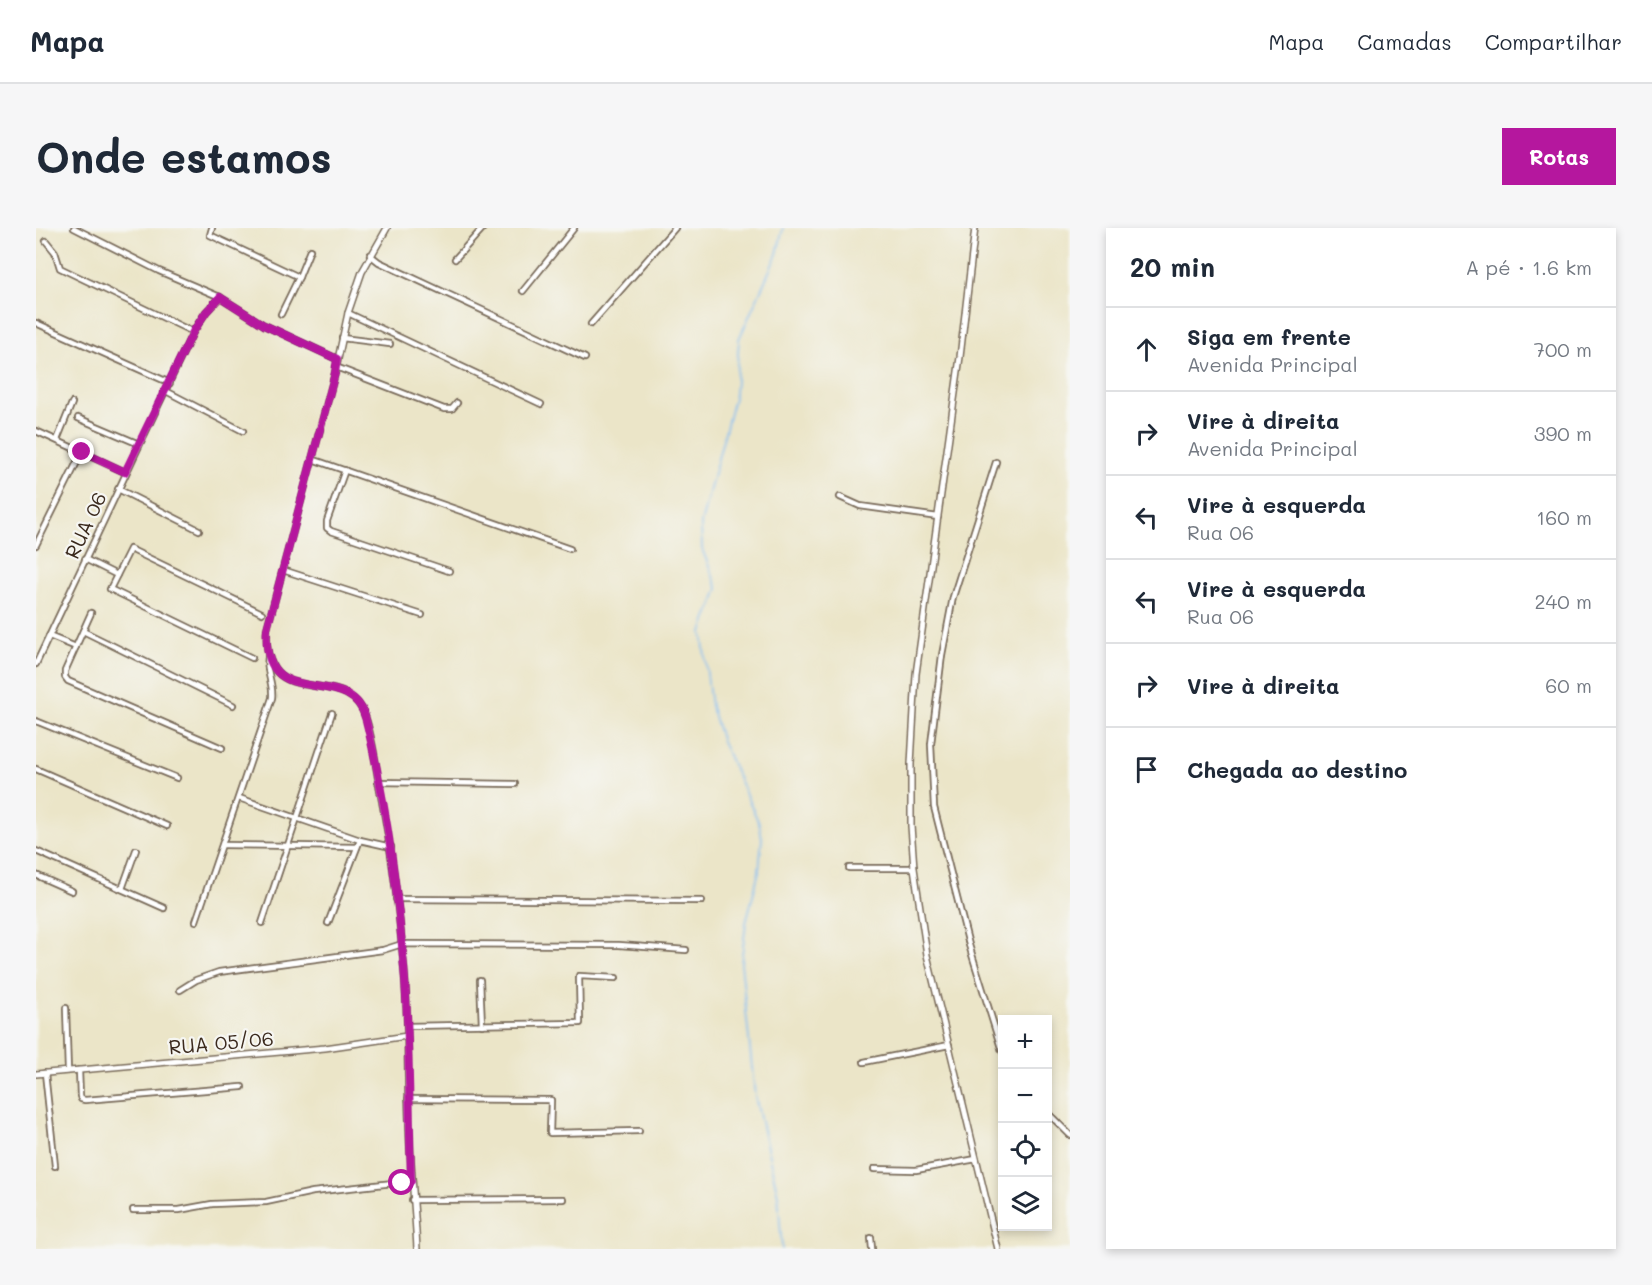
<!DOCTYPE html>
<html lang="pt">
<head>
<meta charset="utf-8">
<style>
  :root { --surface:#fff; --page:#f6f6f7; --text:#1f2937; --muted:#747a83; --line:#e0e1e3; --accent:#b5179e }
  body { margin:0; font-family:Mali,sans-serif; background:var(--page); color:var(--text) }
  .controls { position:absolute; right:18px; bottom:18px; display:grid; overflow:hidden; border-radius:0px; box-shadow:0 3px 9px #0003 }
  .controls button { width:54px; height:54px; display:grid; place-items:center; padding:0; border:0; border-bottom:2px solid var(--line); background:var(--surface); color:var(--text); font:30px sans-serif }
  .stop { position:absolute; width:18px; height:18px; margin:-14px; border:4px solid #b5179e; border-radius:50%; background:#fff }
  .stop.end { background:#b5179e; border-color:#fff; box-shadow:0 2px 6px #0008 }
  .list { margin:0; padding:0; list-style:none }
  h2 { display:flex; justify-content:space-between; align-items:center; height:78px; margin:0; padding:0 24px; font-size:26px }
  h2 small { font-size:20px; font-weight:400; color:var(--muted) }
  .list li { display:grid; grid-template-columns:39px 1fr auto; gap:18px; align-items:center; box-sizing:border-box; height:84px; padding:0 24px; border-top:2px solid var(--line) }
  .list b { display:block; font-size:22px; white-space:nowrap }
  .list p { margin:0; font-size:20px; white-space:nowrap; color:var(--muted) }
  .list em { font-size:20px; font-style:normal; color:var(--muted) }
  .icon { flex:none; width:33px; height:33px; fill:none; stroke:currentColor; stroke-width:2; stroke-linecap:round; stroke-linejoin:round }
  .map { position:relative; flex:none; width:1034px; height:1021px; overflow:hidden; border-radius:0px }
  header { display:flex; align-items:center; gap:36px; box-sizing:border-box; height:84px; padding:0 30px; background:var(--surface); border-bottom:2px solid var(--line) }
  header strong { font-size:28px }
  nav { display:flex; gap:33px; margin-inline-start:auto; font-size:21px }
  .intro { display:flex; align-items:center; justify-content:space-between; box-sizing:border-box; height:144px; padding:0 36px }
  h1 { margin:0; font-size:42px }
  .button { padding:15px 27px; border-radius:0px; background:var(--accent); color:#fff; font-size:21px; font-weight:700 }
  main { display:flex; gap:36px; padding:0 36px }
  aside { flex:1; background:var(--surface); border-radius:0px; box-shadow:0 3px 9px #0003 }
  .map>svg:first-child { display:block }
</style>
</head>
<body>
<header>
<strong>Mapa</strong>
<nav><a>Mapa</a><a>Camadas</a><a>Compartilhar</a></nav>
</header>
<div class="intro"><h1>Onde estamos</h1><a class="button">Rotas</a></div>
<main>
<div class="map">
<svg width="1034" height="1021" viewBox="0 0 1034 1021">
  <rect width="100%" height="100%" fill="#f6f6f2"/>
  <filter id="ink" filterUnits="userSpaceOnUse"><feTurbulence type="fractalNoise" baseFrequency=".0167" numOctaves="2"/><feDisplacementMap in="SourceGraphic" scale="12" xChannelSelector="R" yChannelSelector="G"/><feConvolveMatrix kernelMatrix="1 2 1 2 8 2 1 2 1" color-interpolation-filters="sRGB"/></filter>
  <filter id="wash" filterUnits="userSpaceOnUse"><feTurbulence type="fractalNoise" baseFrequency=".008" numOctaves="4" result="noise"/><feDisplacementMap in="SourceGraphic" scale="24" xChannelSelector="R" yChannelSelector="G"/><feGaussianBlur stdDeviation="1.35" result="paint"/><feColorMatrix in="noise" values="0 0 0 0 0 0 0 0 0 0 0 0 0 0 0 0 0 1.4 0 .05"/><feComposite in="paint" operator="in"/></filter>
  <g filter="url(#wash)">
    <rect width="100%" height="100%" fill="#ebe5c8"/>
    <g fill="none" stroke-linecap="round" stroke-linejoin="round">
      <polyline stroke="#81bdf4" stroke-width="1.5" points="746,1021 742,967 719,868 705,735 710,695 723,643 726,610 723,595 686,514 675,479 666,404 682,361 666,321 665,295 699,166 703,111 741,26 747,0"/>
    </g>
  </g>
  <g filter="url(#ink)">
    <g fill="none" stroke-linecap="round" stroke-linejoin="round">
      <defs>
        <g id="minor">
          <polyline points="38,0 123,43 184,69"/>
          <polyline points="176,0 174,7 263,49"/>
          <polyline points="10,13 19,24 24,40 157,104"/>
          <polyline points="334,27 343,34 549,130"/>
          <polyline points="419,31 447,0"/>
          <polyline points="487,63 538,0"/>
          <polyline points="312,85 505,176"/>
          <polyline points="245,86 263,49 274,22"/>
          <polyline points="0,95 134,155"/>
          <polyline points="555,96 639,0"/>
          <polyline points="306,110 354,116"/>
          <polyline points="300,139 408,181 416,181 421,175"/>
          <polyline points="130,163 207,203"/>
          <polyline points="42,190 103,216"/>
          <polyline points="0,203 89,244"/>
          <polyline points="21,212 36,175"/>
          <polyline points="276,231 534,321"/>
          <polyline points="960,234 917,369 906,427 895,516 898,579 933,717 966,823"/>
          <polyline points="309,242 291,293 291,300 295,303 413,343"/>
          <polyline points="82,261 163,302"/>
          <polyline points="804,269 824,278 902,289"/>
          <polyline points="0,317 46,224"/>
          <polyline points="49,331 81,347"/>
          <polyline points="247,342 386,387"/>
          <polyline points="55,385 29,443 29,449 32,453 186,520"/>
          <polyline points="47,403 197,477"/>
          <polyline points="13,408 40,419"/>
          <polyline points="216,430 74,361 94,321 226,385"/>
          <polyline points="0,436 157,104 170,84 184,69 228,97 301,131"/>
          <polyline points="0,493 141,550"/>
          <polyline points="0,541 131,598"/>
          <polyline points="342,554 479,556"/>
          <polyline points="203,570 324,612 355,619"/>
          <polyline points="187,617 321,619"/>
          <polyline points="0,623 128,680"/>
          <polyline points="813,640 878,640"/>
          <polyline points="0,647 36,663"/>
          <polyline points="86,661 100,622"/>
          <polyline points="360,671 666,673"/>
          <path d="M160,693L236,470C238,456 229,443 232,429"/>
          <polyline points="226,695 296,485"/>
          <polyline points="292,695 324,612"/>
          <polyline points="444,752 446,797"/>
          <polyline points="144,762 160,752 183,744 347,722 366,716 583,717 650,722"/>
          <polyline points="30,780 32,843"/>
          <polyline points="371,798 544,795 543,748 580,750"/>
          <polyline points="828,834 913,817"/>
          <polyline points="43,842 44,868 45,871 49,872 206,859"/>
          <polyline points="9,845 19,938"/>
          <polyline points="372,871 515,872 514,905 603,903"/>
          <polyline points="1011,884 1034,907"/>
          <polyline points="838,941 880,942 940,931"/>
          <polyline points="376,972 527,971"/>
          <polyline points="97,982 143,982 176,976 230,974 277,964 375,953"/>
          <polyline points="835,1010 836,1021"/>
        </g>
        <g id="tertiary">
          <path d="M351,0L326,44L312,85L299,145L231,401C225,489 311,433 329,488C338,513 340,542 345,568C356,624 363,682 368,739C373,791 371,842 373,894C374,936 379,979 381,1021"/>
          <polyline points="939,0 924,129 880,446 875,536 875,598 878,640 891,727 962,1021"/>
          <polyline points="0,846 289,820 371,808"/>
        </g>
      </defs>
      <use href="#minor" stroke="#796b5a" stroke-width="8"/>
      <use href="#tertiary" stroke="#796b5a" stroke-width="8"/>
      <use href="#minor" stroke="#fff" stroke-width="4.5"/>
      <use href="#tertiary" stroke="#fff" stroke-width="5"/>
    </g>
  </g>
  <g fill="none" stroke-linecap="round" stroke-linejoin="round" filter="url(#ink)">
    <path stroke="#b5179e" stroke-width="8" d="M46,224L89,244L157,104L170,84L184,69L228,97L301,131L299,145L231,401C224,490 316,431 330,492C350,573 361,657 368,739C374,810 373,882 375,953L366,955"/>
  </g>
  <g text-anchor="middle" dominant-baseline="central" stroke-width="4.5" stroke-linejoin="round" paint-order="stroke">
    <g font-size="20" fill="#3b2a1e" stroke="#f6f6f2">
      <text transform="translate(49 297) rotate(-65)">RUA 06</text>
      <text transform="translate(185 814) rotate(-5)">RUA 05/06</text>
    </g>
  </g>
</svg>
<div class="controls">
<button>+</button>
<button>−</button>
<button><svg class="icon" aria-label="locate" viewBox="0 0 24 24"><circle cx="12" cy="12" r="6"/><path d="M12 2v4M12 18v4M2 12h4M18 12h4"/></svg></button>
<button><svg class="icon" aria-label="layers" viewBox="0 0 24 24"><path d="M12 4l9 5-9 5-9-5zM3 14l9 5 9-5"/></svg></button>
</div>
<div class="stop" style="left:366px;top:955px"></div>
<div class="stop end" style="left:46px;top:224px"></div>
</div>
<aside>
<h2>20 min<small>A pé · 1.6 km</small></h2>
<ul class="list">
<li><svg class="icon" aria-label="ahead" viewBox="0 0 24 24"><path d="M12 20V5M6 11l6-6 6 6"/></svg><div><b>Siga em frente</b><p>Avenida Principal</p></div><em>700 m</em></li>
<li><svg class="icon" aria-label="right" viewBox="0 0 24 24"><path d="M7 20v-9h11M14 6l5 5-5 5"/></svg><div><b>Vire à direita</b><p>Avenida Principal</p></div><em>390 m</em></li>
<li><svg class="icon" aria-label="left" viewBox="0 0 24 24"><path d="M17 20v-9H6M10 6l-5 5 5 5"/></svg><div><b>Vire à esquerda</b><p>Rua 06</p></div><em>160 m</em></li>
<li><svg class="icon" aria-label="left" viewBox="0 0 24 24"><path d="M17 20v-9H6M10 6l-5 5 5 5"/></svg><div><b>Vire à esquerda</b><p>Rua 06</p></div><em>240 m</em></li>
<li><svg class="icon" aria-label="right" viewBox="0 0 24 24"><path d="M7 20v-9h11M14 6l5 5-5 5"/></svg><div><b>Vire à direita</b></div><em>60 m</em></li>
<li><svg class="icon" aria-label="arrive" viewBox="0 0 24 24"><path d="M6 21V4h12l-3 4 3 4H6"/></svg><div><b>Chegada ao destino</b></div></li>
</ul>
</aside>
</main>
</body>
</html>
